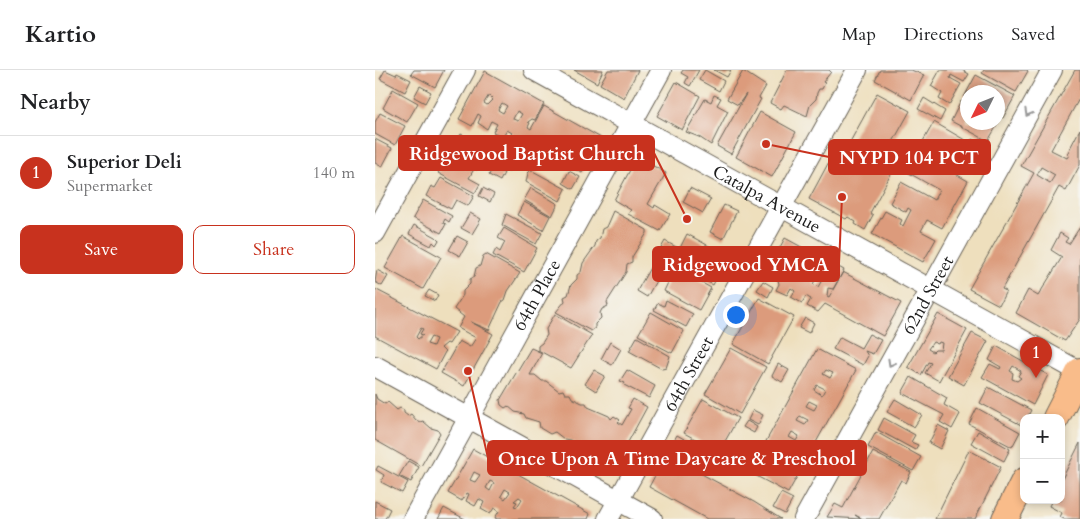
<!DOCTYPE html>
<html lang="en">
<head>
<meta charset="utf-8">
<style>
  :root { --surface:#fff; --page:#f2f2f2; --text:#202124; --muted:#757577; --line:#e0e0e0; --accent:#c8321e }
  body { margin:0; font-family:Cardo,serif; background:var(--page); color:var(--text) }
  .controls { position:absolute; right:15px; bottom:15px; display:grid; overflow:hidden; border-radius:10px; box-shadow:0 2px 8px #0003 }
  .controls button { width:45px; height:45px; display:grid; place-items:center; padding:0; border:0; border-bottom:1px solid var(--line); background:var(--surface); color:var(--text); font:25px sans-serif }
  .compass { position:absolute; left:585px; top:15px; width:45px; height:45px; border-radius:50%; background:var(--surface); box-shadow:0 2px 8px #0003; rotate:227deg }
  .you { position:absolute; left:360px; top:244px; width:18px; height:18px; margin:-12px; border:4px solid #fff; border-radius:50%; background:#1a73e8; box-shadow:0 0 0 8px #1a73e833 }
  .badge { display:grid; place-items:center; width:32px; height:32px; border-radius:50%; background:var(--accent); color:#fff; font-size:16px; font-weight:700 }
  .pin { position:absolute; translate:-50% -41px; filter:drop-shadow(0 1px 2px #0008) }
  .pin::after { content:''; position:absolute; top:26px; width:18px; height:15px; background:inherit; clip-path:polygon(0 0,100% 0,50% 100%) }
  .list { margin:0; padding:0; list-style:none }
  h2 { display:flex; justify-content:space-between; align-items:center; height:65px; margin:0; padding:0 20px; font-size:21px }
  h2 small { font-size:16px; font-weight:400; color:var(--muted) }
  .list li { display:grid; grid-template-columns:32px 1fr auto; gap:15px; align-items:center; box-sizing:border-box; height:75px; padding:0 20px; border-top:1px solid var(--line) }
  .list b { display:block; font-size:19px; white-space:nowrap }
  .list p { margin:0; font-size:16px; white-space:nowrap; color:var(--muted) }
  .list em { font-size:16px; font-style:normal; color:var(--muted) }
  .actions { display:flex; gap:10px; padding:15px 20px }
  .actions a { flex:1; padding:11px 0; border:1px solid var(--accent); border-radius:10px; text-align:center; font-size:18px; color:var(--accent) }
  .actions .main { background:var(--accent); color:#fff }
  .map { position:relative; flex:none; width:705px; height:449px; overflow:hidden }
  header { display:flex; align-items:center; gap:30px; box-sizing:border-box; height:70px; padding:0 25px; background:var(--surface); border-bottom:1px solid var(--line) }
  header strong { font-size:24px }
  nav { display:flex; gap:28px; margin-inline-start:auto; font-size:18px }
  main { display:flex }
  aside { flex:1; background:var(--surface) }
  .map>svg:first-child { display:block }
</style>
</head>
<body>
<header>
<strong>Kartio</strong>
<nav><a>Map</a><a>Directions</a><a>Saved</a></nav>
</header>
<main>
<aside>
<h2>Nearby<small></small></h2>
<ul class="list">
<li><span class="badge">1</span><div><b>Superior Deli</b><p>Supermarket</p></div><em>140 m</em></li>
</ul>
<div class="actions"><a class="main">Save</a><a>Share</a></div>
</aside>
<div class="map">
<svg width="705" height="449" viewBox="0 0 705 449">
  <rect width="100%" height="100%" fill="#f6f6f2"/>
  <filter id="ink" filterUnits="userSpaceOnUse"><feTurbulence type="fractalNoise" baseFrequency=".02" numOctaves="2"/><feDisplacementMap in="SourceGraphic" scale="10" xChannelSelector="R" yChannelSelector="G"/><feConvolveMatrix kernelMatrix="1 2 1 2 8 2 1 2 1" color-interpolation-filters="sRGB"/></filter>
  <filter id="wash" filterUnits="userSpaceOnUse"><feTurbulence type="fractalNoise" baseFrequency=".0096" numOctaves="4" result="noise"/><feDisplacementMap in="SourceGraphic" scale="20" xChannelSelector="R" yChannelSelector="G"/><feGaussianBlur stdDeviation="1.12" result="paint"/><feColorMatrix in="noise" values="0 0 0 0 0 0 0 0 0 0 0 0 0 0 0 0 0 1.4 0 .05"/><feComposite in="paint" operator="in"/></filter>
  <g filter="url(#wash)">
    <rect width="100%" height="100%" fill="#eedfbd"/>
    <g id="blocks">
      <g fill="#dc9b7b" fill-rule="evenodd">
        <polygon points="10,0 21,5 22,3 36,10 30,22 5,9"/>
        <polygon points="39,0 69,0 60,17 36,4"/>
        <polygon points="199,0 228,0 222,13"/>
        <polygon points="233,0 263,0 249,28 225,14"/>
        <polygon points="308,0 324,0 315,16 310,13 313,7 306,3"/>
        <polygon points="330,0 349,11 344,21 324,10"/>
        <polygon points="339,0 356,0 352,7"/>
        <polygon points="412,0 454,0 456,2 448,12 450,13 447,19 444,19 442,23 441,29 435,35 432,46 409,35 406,39 395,33"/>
        <polygon points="505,0 536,0 549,5 536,30 500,10"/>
        <polygon points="565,0 587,0 594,4 589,12 576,5 575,8 586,14 574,35 564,29 567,23 556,16"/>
        <polygon points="609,0 652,0 653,1 641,22 607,3"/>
        <path d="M700,0H705V27L676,80L692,88L694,85L692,84L705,59V95L691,121L684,117L627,219L631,221L624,235L594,219L659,103L646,96ZM666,97L680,105L675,113L662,105Z"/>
        <path d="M110,1L169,34L160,50L157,49L153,52L155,53L153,57L156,59L169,36L226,68L207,103L147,69L143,76L132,70L137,63L132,60L128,67L118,62L122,54L116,51L112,59L103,53L106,46L103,44L97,56L84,49ZM114,25L118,29L112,35L109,33ZM127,33L132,36L128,43L123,40ZM142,41L147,44L143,51L138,49Z"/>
        <polygon points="368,1 391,16 384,28 386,29 356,84 342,76 371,24 363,35 352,29"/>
        <polygon points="601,5 640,26 628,48 622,45 622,22 592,22 592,29 589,27"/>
        <polygon points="301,12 325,26 307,60 282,46"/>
        <polygon points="45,16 56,22 50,33 39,27"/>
        <polygon points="18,19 43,33 32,52 8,38"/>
        <polygon points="502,23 535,41 508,90 475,72"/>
        <polygon points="339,25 346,28 342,35 353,41 336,75 324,67 311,62 330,29 336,32"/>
        <polygon points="549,28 570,41 565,51 543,39"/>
        <polygon points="586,31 592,34 592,52 624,52 613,71 576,51"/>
        <polygon points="385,42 421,62 397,107 361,87"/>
        <polygon points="5,43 30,56 20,75 0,64 0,52"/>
        <polygon points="559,52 595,73 597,69 612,77 599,101 585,93 579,103 593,111 567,158 552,150 546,161 561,169 548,192 497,164 510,141 527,150 525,154 528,156 536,140 533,138 531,142 515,133 526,112 559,130 564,120 532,102 543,81 559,90 557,94 561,96 570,80 566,79 564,82 547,73"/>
        <polygon points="86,64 120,83 113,95 84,78 86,75 81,72"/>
        <polygon points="0,69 17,78 7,97 0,93"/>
        <polygon points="463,75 516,104 495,143 498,145 490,160 480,154 481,152 473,147 471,149 434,129"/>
        <polygon points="74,79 104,96 102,100 99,99 94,108 105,114 100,123 63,103 67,97 64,96 74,83 72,82"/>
        <polygon points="132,83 141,89 134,102 124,97"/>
        <polygon points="262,87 291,103 273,134 279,138 280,135 295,144 285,161 253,144 256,140 239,130"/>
        <polygon points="118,97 129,103 125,111 114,105"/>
        <polygon points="156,100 191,119 185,131 151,112 153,103"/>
        <polygon points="194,101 205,107 198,119 188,113"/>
        <polygon points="66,108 99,126 93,136 81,130 76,139 51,126 56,116 60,118"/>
        <polygon points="108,118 119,124 115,132 104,126"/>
        <polygon points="156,118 183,134 177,146 149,130"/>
        <polygon points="315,118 336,129 328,143 308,132"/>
        <polygon points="48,130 77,146 74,152 70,149 68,153 71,154 66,163 38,148"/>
        <polygon points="149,132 175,146 168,160 142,145"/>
        <polygon points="349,135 362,141 348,169 335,162"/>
        <polygon points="238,141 272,160 272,163 257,187 257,192 252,194 251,202 232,232 233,236 227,239 225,243 226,248 220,254 220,258 216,261 181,242 190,231 189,227 193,225 196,215 202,209 202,205 206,202 208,193 220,176 221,171 225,168 227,159 231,157"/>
        <polygon points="95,143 106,149 97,164 86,158"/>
        <polygon points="131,144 167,163 161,174 127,155"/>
        <polygon points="39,155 61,167 64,170 61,175 58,172 56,176 34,164"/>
        <polygon points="705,157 705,249 690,271 641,243 653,220 663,226 684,192 687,187 676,180 685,163 693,168 690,172 694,174"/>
        <polygon points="129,158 162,178 149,202 118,185 121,179 125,182 130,172 123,168"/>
        <polygon points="312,164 334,176 327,190 305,178"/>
        <polygon points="28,166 66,187 48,219 10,198"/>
        <polygon points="82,166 93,172 85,186 74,180"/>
        <path d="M410,168L469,200L458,219L453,218L452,226L454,227L468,202L526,233L508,266L450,234L443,242L432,236L436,229L434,228L431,226L427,233L416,227L420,221L416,218L412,225L401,220L404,214L403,210L391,203ZM412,193L416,198L410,203L408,201ZM426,198L431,201L427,209L422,206ZM442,207L447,210L443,217L438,214Z"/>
        <polygon points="290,171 303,178 295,192 292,191 272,227 262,221"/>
        <polygon points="111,184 145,203 133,221 130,230 127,232 114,260 96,252 118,264 89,316 66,303 84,271 95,277 101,268 83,258 89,247 79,239 88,225 88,221 95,214 95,209 99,207 101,198 105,196 108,186"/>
        <polygon points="319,187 342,198 344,203 338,215 317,203 322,194 317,192"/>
        <polygon points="300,198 336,218 324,240 289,221"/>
        <polygon points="2,200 13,206 7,216 0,212"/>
        <polygon points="388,211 398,217 393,227 382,220"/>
        <path d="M0,219L82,262L74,274L72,273L66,278L70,282L61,299L0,266ZM46,258L48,259L45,264L48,265L43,269L41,267ZM56,267L61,269L58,276L52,274Z"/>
        <polygon points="54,220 63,225 60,231 50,226"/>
        <polygon points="384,228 419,247 393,294 358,274"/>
        <polygon points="291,230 318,244 311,257 279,240 283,233 289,236"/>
        <polygon points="276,242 309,261 297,283 263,265"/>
        <polygon points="180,244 217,265 196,298 163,280 163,276 167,273 172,265 171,259"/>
        <path d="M563,244L592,260L564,311L550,303L556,293L553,292L546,305L533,297ZM558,272L563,274L564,272L567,273L566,280H560L558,282L553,279Z"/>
        <polygon points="430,248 439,253 434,263 424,258"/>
        <polygon points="597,263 613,271 589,315 573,306"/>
        <polygon points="494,264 506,270 498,284 490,281 493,286 488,295 458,279 465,267 486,278"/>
        <polygon points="262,267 295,286 291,298 287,299 254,281"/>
        <polygon points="235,272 246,279 237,295 226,289"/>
        <path d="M621,276L673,305L658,335L607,307L615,294L625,299L626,297L614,290ZM638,296L646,301L643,306L646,308L642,311L637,309L638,303L635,301Z"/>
        <polygon points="156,278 167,283 155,305 160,305 167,311 171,311 184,321 188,320 190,324 195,324 197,328 207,333 211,333 213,337 234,346 236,349 239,346 245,350 243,352 247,355 256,339 253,338 258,329 272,337 239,398 224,391 221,385 213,382 195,370 189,369 180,362 175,364 165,358 164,352 151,348 149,344 140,342 133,336 130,338 126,335 125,330"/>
        <polygon points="356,278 391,297 365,344 330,324"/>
        <path d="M442,279L481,300L413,423L374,402ZM451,300L458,303L455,308L448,304ZM442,315L450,319L447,325L439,320ZM434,331L442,335L439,340L431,336ZM425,346L433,350L430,355L422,351ZM417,362L424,366L421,371L414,367ZM408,378L415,382L412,386L406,383ZM399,394L406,397L404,402L397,398Z"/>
        <polygon points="403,294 414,300 407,312 397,306"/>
        <polygon points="219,300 230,306 221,321 210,314"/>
        <polygon points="252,300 280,316 274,328 249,315 250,313 245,311"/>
        <polygon points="536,307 572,328 569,335 585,344 577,359 565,352 569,345 527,323"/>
        <polygon points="613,317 656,340 652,348 649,348 648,356 605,333"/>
        <polygon points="0,324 2,329 10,334 13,332 22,340 25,338 29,340 29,343 33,346 36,344 41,350 45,352 48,351 56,358 63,360 65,363 46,396 0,370"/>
        <polygon points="328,329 363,348 344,382 309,363"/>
        <polygon points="520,329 547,345 539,357 512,342"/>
        <polygon points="602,338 645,362 637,377 594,354"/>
        <polygon points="378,340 388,345 383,355 373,350"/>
        <polygon points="509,348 540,365 536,372 543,375 540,380 503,360"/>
        <polygon points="372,351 382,357 379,363 368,357"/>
        <polygon points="563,355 574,361 565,379 554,373"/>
        <polygon points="603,361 635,379 629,391 596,373"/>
        <polygon points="501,362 546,387 538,401 493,377"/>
        <polygon points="302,365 316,373 308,389 293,381"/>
        <polygon points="705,373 705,449 689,449 685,447 687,443 674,436 677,430 686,430 686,411"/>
        <path d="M98,379L215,444L213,449H122L120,448L124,441L119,438L115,444L106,439L109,432L107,431L104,429L100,436L91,431L94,424L92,423L87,431L73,423ZM99,402L105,405L100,412L95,410ZM115,411L119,413L115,421L111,418ZM130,419L135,422L130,429L126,426ZM144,427L147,429L142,437L139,436L142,432L139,431Z"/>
        <polygon points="594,380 626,397 600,449 560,449"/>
        <polygon points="498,382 536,402 531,413 526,410 504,449 488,449 480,445 486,449 452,447 460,434 468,438"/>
        <polygon points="291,385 379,432 406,449 332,449 274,417"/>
        <polygon points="33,391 44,397 36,412 24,406"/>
        <polygon points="3,396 33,412 27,423 6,412 9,405 1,400"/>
        <polygon points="406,423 418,429 410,444 398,438"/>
        <polygon points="0,431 15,439 10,449 0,449"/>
        <polygon points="69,438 90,449 63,449"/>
      </g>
    </g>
  </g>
  <g filter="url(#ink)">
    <use href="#blocks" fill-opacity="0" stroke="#666054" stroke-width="1"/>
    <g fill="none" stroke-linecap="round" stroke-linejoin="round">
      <defs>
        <g id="minor">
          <path id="s1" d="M159,0L705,302"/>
          <polyline points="0,163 90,0"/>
          <polyline points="0,296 277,449"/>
          <path id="s2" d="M38,449L286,0"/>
          <path id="s3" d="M233,449L482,0"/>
          <path id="s4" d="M429,449L677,0"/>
        </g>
        <g id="major">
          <polyline points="681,348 705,301"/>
          <polyline points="630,449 649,411"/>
        </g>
      </defs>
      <use href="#minor" stroke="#666054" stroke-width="22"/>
      <use href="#major" stroke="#666054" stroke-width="28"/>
      <use href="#minor" stroke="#fff" stroke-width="20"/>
      <use href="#major" stroke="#f9bc8a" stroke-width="26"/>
    </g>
    <defs><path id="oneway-chevron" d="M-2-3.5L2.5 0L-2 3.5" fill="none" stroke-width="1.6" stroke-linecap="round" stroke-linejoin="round" transform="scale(1.25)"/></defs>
    <g stroke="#999">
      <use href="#oneway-chevron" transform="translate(653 43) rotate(119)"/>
      <use href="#oneway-chevron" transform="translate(516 293) rotate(119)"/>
    </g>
  </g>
  <g text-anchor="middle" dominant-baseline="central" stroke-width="4" stroke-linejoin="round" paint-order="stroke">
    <g font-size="18" fill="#1c1c1c" stroke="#f6f6f2">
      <text stroke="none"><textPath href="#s1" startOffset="266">Catalpa Avenue</textPath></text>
      <text stroke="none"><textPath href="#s2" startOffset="256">64th Place</textPath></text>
      <text stroke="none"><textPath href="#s4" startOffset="256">62nd Street</textPath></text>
      <text stroke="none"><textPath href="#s3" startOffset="166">64th Street</textPath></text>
    </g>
  </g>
  <path fill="none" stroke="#c8321e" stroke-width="2" d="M312 149L279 83M391 74L454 87M467 127L464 194M93 301L113 388"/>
  <g fill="#c8321e" stroke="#f6f6f2" stroke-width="2">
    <circle cx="312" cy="149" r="5"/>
    <circle cx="391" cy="74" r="5"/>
    <circle cx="467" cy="127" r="5"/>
    <circle cx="93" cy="301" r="5"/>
  </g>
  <g fill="#c8321e" stroke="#c8321e" stroke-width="2">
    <rect x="24" y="66" width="255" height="34" rx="5"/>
    <rect x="454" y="70" width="161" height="34" rx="5"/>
    <rect x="278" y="177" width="186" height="34" rx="5"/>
    <rect x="113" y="371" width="378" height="34" rx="5"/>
  </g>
  <g font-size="19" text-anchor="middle" font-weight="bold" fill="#fff">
    <text x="152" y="90">Ridgewood Baptist Church</text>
    <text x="534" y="94">NYPD 104 PCT</text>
    <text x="371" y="201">Ridgewood YMCA</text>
    <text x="302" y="395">Once Upon A Time Daycare &amp; Preschool</text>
  </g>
</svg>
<div class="controls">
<button>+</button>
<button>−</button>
</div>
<svg class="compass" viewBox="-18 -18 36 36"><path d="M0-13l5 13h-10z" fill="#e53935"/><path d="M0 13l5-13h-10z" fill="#757577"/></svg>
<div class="you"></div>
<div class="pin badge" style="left:661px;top:308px">1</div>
</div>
</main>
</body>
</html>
